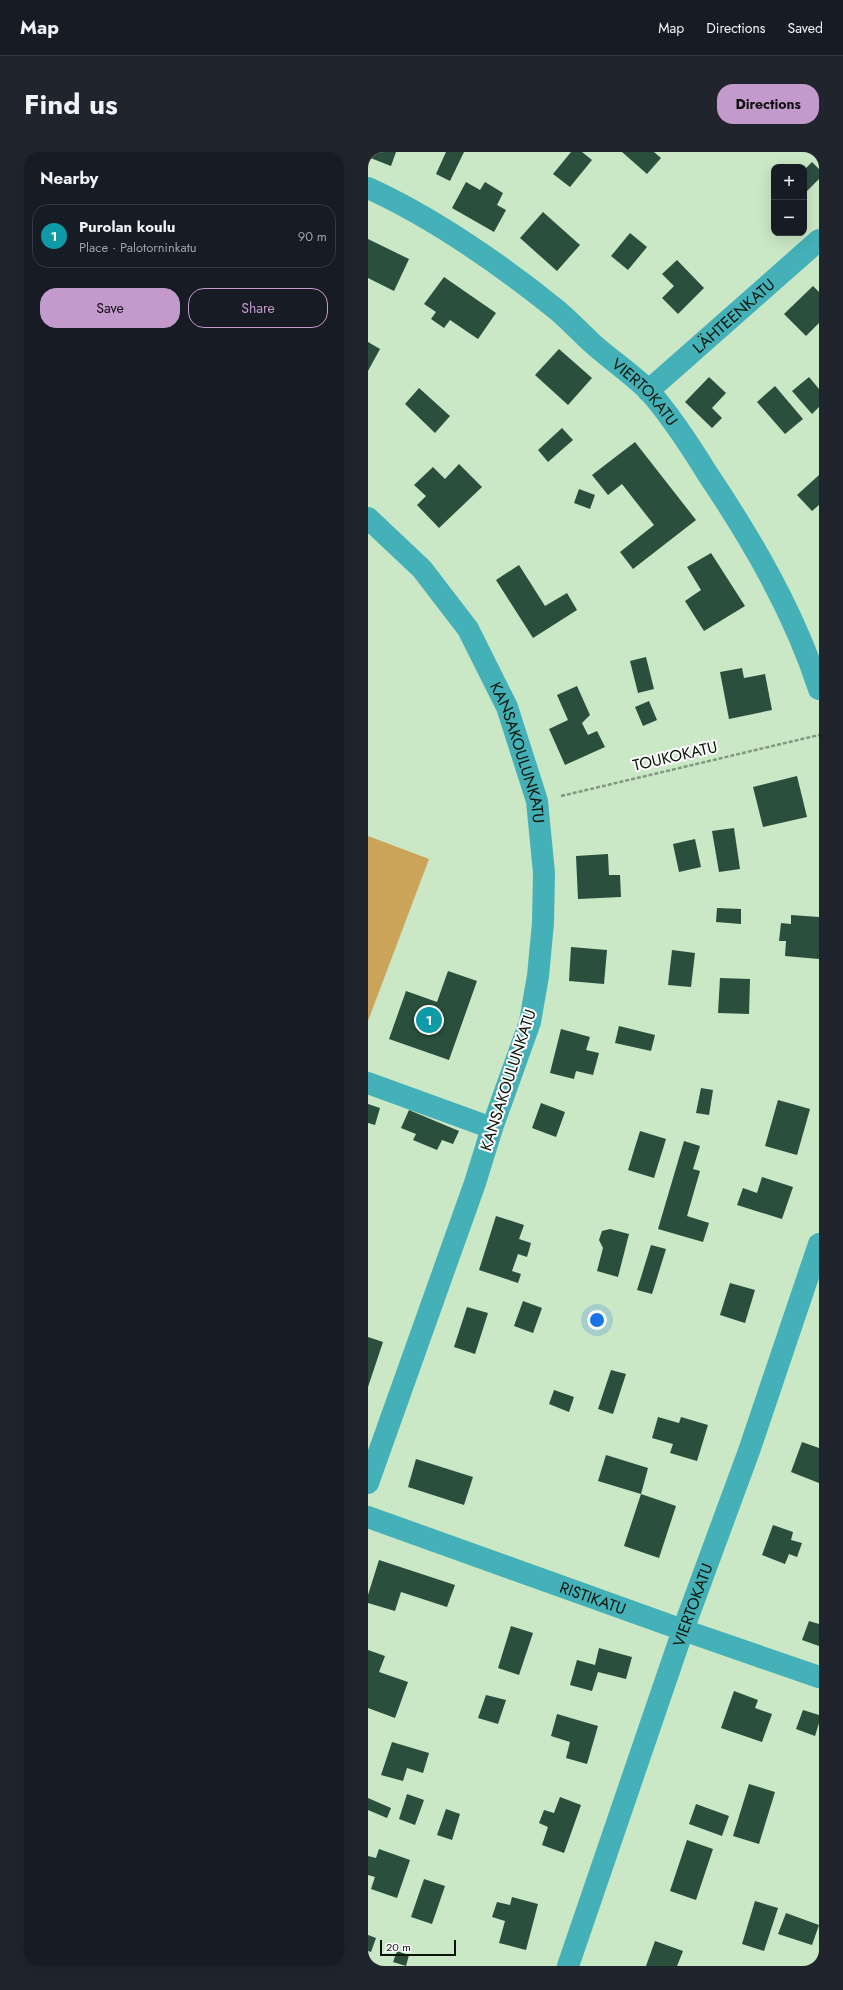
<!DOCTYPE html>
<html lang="en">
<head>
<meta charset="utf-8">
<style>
  :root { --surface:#171b24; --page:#20242c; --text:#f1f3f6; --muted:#9ea1a6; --line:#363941; --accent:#c29acc }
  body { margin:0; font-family:Jost,sans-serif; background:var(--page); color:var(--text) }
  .controls { position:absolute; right:12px; top:12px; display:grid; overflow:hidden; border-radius:8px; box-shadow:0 4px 16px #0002 }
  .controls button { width:36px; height:36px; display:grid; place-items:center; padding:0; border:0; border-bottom:1px solid var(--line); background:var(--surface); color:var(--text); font:20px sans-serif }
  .scale { position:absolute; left:12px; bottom:10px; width:76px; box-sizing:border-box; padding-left:4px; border:2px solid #0a1409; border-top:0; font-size:11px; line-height:14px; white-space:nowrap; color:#0a1409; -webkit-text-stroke:3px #fefefe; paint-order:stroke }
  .you { position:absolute; left:229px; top:1168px; width:14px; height:14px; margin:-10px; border:3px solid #fff; border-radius:50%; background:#1a73e8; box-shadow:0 0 0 6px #1a73e833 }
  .badge { display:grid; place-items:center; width:26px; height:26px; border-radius:50%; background:var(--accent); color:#fff; font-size:13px; font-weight:700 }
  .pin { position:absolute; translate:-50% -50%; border:2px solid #fff; box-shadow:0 1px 4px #0006 }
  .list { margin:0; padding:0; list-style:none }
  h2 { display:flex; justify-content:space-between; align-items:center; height:52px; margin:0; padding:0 16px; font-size:17px }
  h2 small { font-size:13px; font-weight:400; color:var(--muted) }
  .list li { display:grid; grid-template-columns:26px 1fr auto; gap:12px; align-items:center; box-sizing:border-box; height:64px; margin:0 8px 8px; padding:0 8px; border:1px solid var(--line); border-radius:16px }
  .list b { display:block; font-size:15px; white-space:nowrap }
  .list p { margin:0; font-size:13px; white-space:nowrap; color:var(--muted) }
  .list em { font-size:13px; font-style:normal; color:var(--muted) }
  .actions { display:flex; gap:8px; padding:12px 16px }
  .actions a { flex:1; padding:9px 0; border:1px solid var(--accent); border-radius:16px; text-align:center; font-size:14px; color:var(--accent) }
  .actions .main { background:var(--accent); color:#111 }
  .map { position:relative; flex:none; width:451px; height:1814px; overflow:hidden; border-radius:16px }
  header { display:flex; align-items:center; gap:24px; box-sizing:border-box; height:56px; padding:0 20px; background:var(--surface); border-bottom:1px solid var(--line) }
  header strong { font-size:19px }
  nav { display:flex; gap:22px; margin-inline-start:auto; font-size:14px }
  .intro { display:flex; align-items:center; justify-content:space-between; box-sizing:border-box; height:96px; padding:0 24px }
  h1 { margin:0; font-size:28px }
  .button { padding:10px 18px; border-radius:16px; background:var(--accent); color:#111; font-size:14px; font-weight:700 }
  main { display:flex; gap:24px; padding:0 24px }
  aside { flex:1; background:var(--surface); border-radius:16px; box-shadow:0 4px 16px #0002 }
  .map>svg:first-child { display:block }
</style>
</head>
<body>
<header>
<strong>Map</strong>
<nav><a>Map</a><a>Directions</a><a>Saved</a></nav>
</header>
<div class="intro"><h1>Find us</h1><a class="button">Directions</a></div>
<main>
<aside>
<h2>Nearby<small></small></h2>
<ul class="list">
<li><span class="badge" style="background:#0f9aa8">1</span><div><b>Purolan koulu</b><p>Place · Palotorninkatu</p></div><em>90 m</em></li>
</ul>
<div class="actions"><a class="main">Save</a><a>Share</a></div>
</aside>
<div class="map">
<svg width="451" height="1814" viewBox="0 0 451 1814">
  <rect width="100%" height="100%" fill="#cae7c6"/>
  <polygon fill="#cba45a" points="0,684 61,707 0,869"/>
  <g fill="#2a4f3d">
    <polygon points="0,0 28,0 23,14 0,5"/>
    <polygon points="78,0 96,0 82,29 68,22"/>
    <polygon points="203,0 214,0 224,8 202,35 185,22"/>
    <polygon points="254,0 286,0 293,6 279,22"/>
    <polygon points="444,10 451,17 451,27 436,42 436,18"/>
    <polygon points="98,30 112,38 117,30 135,41 129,53 138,58 126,80 84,56"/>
    <polygon points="175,60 212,93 189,119 152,86"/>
    <polygon points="262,81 279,95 260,118 243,104"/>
    <polygon points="0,87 41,107 26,139 0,126"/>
    <polygon points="309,108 336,136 310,162 294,146 306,134 294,122"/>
    <polygon points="76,125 128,161 110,187 82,168 76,176 63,167 68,160 56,152"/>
    <polygon points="445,134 451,140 451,171 438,184 416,162"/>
    <polygon points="0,190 12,197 0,219"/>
    <polygon points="191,197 224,226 200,253 167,223"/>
    <polygon points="341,225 358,241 344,256 354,266 344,276 317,250"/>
    <polygon points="441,225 451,237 451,255 444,262 424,239"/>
    <polygon points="407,234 435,267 417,282 389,250"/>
    <polygon points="51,236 82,264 67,281 37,252"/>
    <polygon points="194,276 205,288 180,310 170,298"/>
    <polygon points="267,290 328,368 265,417 252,400 286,373 254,332 240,343 224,323"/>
    <polygon points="91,312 114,335 71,376 49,353 58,344 46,333 65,315 77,327"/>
    <polygon points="451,323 451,353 444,359 429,343"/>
    <polygon points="211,337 227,343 222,357 206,351"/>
    <polygon points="343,401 377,454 336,479 317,449 333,438 319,415"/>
    <polygon points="151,413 177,454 199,441 209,458 165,486 128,428"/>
    <polygon points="278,505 286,537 270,541 262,509"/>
    <polygon points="374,516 376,526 397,522 404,558 361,567 352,520"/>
    <polygon points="209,534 222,563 214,571 220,583 229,579 237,595 197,613 181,577 200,568 189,543"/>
    <polygon points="281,549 289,568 275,574 267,555"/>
    <polygon points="429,624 439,665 395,675 385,635"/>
    <polygon points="366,676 372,717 351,720 344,679"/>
    <polygon points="327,687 333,715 311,720 305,692"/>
    <polygon points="240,702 241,723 252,723 253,745 210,747 208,704"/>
    <polygon points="349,756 373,757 373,772 348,770"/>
    <polygon points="423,763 451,765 451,807 417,804 418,789 411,789 413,771 423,772"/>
    <polygon points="203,795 239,798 236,832 201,829"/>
    <polygon points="304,798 327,801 323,835 300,833"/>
    <polygon points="80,819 109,829 81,908 21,887 38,839 69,850"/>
    <polygon points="352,826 382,827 381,862 350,861"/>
    <polygon points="251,874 287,883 283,899 247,891"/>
    <polygon points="193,877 222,885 218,898 231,901 225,923 208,919 206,927 182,921"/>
    <polygon points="333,936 345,938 341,963 328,961"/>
    <polygon points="410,948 442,957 429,1003 397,994"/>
    <polygon points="173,951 197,960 188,985 164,976"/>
    <polygon points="0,952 12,956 7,973 0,971"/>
    <polygon points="41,958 91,979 85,992 74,988 69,998 45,988 48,982 33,976"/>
    <polygon points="272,979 298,987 286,1026 260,1018"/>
    <polygon points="316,989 332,994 325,1017 332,1019 319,1064 341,1071 335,1090 290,1077"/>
    <polygon points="394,1025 425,1035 414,1067 369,1053 375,1036 389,1041"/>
    <polygon points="128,1064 156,1073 151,1087 163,1091 159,1105 150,1102 144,1119 153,1122 150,1131 111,1118"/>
    <polygon points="242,1077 261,1082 250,1125 229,1119 235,1096 231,1088 234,1079"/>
    <polygon points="283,1093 298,1097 284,1142 269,1138"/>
    <polygon points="362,1131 387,1138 377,1171 352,1163"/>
    <polygon points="155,1149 174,1156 165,1181 146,1174"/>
    <polygon points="99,1155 120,1161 107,1202 86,1195"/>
    <polygon points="0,1185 15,1190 0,1235"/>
    <polygon points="243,1218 258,1222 245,1262 230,1257"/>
    <polygon points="186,1238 206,1245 201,1260 181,1252"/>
    <polygon points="290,1265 311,1271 313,1265 340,1273 329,1309 302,1301 305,1292 284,1286"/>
    <polygon points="434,1290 451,1296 451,1331 423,1320"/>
    <polygon points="238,1303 280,1316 273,1342 230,1329"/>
    <polygon points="48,1307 105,1325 96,1353 40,1335"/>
    <polygon points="273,1342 308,1354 291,1406 256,1394"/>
    <polygon points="405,1373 425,1380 423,1388 434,1391 429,1405 421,1402 417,1412 394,1403"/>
    <polygon points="11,1408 87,1433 79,1455 33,1440 27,1459 0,1451 0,1443"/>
    <polygon points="441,1469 451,1472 451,1494 434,1488"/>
    <polygon points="143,1474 165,1481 151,1523 130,1516"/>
    <polygon points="231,1496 264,1505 258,1527 230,1520 224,1539 202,1533 209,1508 227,1513"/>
    <polygon points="0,1498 17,1504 11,1520 40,1530 27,1566 0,1556"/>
    <polygon points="366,1539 390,1548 387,1556 404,1562 394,1590 353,1576"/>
    <polygon points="118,1543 138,1548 130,1572 110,1566"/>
    <polygon points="435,1558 451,1563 451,1571 447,1584 428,1577"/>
    <polygon points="189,1562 230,1574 219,1612 198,1606 202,1590 183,1584"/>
    <polygon points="24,1590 61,1601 55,1621 39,1616 35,1629 13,1623"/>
    <polygon points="381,1632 407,1640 391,1692 365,1684"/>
    <polygon points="39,1642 56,1648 47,1673 31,1667"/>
    <polygon points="192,1645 213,1653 196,1701 174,1693 180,1675 171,1671 176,1658 186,1661"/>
    <polygon points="0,1646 23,1656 19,1666 0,1658"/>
    <polygon points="328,1652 361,1664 354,1684 321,1672"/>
    <polygon points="78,1657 92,1662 84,1688 69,1683"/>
    <polygon points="319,1688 345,1697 328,1748 302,1739"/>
    <polygon points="11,1697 42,1708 29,1746 3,1737 7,1725 0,1723 0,1704 8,1706"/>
    <polygon points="56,1727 77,1734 64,1772 43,1765"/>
    <polygon points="144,1745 170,1752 158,1798 131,1791 137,1769 124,1765 129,1750 142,1753"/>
    <polygon points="387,1749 410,1756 396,1799 374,1792"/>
    <polygon points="418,1761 451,1773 444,1793 410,1782"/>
    <polygon points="0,1783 8,1786 3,1800 0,1799"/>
    <polygon points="287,1789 315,1799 309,1814 278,1814"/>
    <polygon points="29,1799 41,1803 38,1814 25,1810"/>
  </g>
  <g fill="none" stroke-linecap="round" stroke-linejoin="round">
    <polyline stroke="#82987f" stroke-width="2.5" stroke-dasharray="4 2" stroke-linecap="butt" points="193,644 451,583"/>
    <g stroke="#44b0b7" stroke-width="22">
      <path id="s1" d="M0,36C64,65 135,114 189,158C202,169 213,181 225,192C243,208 264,222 281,239C301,262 323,295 339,321C384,388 426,460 451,537"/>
      <path id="s2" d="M280,239L451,88"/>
      <path id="s3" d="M0,366L54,417L100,477L139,555L169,649L176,721L175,771L170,824L162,870L124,976L107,1031L0,1331"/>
      <polyline points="0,931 124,976"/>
      <path id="s4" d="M0,1365L315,1478L451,1525"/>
      <path id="s5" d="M200,1814L315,1478L381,1299L451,1092"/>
    </g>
  </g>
  <g text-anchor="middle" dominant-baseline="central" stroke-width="4" stroke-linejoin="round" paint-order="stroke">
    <g font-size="16" fill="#0a1409" stroke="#fefefe">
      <text stroke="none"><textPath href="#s2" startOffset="114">LÄHTEENKATU</textPath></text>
      <text stroke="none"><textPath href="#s1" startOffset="346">VIERTOKATU</textPath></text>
      <text stroke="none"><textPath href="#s3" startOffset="284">KANSAKOULUNKATU</textPath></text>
      <text transform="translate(307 604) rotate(-13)">TOUKOKATU</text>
      <text transform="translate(140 928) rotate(-72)">KANSAKOULUNKATU</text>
      <text stroke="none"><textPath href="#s4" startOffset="239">RISTIKATU</textPath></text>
      <text stroke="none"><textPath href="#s5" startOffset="382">VIERTOKATU</textPath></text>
    </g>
  </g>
</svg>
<div class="controls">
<button>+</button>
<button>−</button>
</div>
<div class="scale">20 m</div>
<div class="you"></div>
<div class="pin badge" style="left:61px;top:868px;background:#0f9aa8">1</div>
</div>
</main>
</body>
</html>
